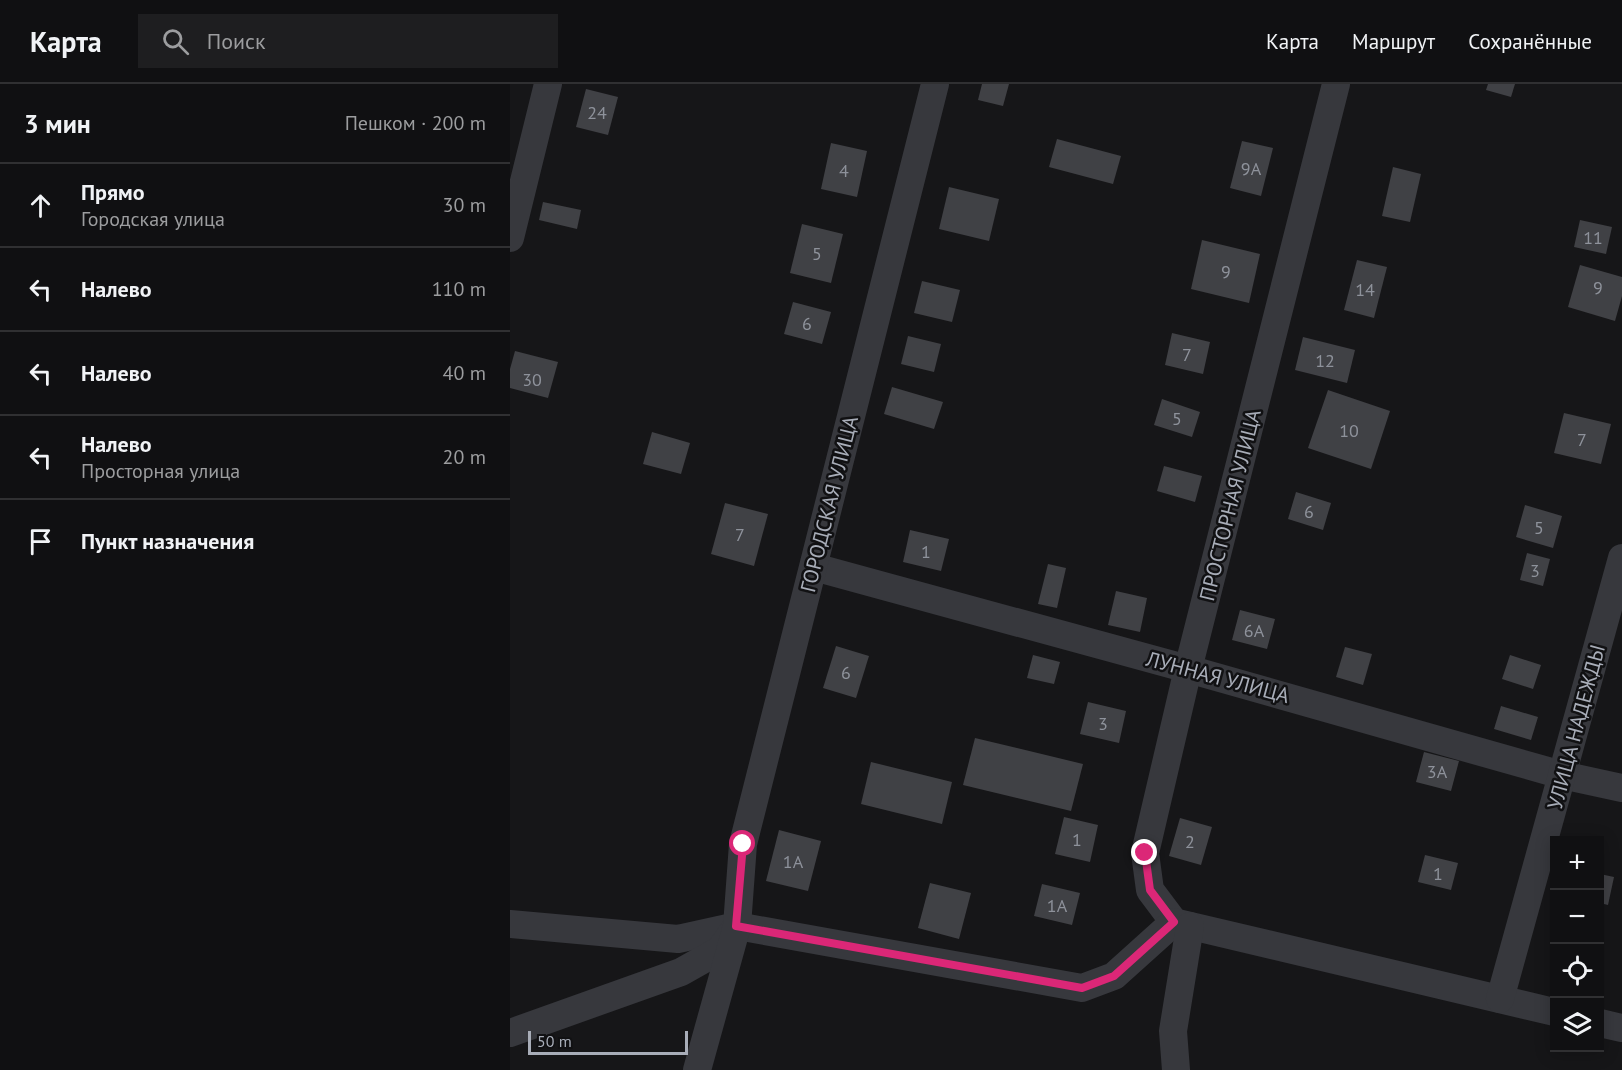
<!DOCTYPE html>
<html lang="ru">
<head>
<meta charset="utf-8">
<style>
  :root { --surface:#101012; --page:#1e1e20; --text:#f1f3f6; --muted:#9c9d9f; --line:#303032 }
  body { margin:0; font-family:"PT Sans",sans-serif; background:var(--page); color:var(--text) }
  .controls { position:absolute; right:18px; bottom:18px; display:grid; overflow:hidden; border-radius:0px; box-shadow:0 3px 15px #0003 }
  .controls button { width:54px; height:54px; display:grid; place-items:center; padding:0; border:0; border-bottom:2px solid var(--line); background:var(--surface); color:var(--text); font:30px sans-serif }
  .scale { position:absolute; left:18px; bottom:15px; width:160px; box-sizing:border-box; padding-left:6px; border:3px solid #a8adb8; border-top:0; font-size:16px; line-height:21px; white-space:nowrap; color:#a8adb8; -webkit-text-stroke:4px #111113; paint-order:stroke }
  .stop { position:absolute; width:18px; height:18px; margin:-14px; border:4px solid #db2777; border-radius:50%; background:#fff }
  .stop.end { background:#db2777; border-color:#fff; box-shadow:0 2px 6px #0008 }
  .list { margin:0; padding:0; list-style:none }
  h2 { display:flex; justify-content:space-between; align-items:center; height:78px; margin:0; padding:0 24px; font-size:26px }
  h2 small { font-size:20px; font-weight:400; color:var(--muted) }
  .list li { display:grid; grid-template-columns:39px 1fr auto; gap:18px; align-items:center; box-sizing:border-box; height:84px; padding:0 24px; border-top:2px solid var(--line) }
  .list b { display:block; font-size:22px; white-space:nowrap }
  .list p { margin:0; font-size:20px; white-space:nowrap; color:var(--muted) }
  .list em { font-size:20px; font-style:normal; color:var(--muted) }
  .icon { flex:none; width:33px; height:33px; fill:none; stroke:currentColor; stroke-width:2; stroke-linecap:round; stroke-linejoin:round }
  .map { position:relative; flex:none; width:1112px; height:986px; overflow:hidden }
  header { display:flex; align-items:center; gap:36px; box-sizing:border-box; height:84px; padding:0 30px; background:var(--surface); border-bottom:2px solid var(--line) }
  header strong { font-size:28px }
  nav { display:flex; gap:33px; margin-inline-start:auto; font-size:21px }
  .search { width:420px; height:54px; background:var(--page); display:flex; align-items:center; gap:15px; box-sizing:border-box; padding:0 21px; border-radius:0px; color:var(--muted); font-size:22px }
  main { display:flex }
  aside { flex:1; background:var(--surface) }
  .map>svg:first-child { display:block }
</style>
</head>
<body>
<header>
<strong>Карта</strong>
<div class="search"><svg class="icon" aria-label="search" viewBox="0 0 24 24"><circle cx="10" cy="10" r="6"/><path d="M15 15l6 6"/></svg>Поиск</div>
<nav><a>Карта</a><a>Маршрут</a><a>Сохранённые</a></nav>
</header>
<main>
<aside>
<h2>3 мин<small>Пешком · 200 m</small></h2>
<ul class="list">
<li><svg class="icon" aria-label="ahead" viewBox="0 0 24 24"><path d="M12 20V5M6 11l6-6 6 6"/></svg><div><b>Прямо</b><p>Городская улица</p></div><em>30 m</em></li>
<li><svg class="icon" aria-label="left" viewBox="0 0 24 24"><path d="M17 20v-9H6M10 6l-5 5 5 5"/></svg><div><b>Налево</b></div><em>110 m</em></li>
<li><svg class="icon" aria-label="left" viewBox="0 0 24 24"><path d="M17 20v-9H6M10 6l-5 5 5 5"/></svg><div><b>Налево</b></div><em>40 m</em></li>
<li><svg class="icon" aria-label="left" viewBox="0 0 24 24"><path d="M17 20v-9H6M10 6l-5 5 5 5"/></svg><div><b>Налево</b><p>Просторная улица</p></div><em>20 m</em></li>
<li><svg class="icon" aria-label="arrive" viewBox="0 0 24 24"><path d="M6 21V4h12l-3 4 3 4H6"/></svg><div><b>Пункт назначения</b></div></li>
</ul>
</aside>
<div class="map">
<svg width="1112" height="986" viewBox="0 0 1112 986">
  <rect width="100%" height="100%" fill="#161618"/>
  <g fill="#404145">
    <polygon points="472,0 499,0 493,22 468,16"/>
    <polygon points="978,0 1005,0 1001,13 976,6"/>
    <polygon points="76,5 108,13 98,51 66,43"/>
    <polygon points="547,55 611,72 603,100 539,83"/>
    <polygon points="732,57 763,64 751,112 720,104"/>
    <polygon points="321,59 357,67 347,113 311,105"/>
    <polygon points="883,83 911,90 900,138 872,132"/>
    <polygon points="439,103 489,115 479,157 429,145"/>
    <polygon points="33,118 71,126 67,145 29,136"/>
    <polygon points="1070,136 1102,143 1096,170 1064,163"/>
    <polygon points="292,140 333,150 321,199 280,189"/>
    <polygon points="692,156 750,170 739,219 681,205"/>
    <polygon points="847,176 877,183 864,234 834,226"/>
    <polygon points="1070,181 1112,193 1112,212 1105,237 1058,223"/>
    <polygon points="412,197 450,206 442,238 404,229"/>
    <polygon points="283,218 321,228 312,260 274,250"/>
    <polygon points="662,249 700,258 693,290 655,281"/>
    <polygon points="398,252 431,260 424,288 391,280"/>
    <polygon points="793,253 845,266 837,299 785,286"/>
    <polygon points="5,267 48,278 38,314 0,304 0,285"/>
    <polygon points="382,303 433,318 424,345 374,330"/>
    <polygon points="818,306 880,327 861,385 798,364"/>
    <polygon points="652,315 690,328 682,353 644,341"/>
    <polygon points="1054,329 1101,340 1091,380 1044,369"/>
    <polygon points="142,348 180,359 171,390 133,380"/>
    <polygon points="654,382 692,392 685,418 647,407"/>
    <polygon points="786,408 821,419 813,446 778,435"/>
    <polygon points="215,419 258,430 244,482 201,470"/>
    <polygon points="1015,421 1052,432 1043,464 1006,453"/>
    <polygon points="400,446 439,455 431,487 393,478"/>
    <polygon points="1017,469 1040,475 1033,502 1010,496"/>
    <polygon points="538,480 556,484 547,524 528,520"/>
    <polygon points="606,507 637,514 630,548 598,541"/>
    <polygon points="730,526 765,535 757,565 722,556"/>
    <polygon points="326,562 359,572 346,614 313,604"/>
    <polygon points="835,563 862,570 853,601 826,593"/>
    <polygon points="523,571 550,578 544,600 517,594"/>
    <polygon points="1000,571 1031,581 1023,605 992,595"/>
    <polygon points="578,618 616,627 609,659 570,650"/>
    <polygon points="991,622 1028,633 1021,656 984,645"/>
    <polygon points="465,654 573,680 561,727 453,701"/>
    <polygon points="914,668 949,677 941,707 906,698"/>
    <polygon points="361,678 442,698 432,740 351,720"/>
    <polygon points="554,733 588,741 580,778 545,770"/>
    <polygon points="670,734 702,743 691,781 659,772"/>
    <polygon points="269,746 311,757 298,807 256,797"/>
    <polygon points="915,771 948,779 941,806 908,798"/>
    <polygon points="1090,790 1104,793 1098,821 1090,819"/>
    <polygon points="420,799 461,809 449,855 408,844"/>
    <polygon points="532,800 570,809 562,841 524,832"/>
  </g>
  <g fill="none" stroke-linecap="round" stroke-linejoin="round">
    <g stroke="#37383d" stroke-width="28">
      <polyline points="0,154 38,0"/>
      <polyline points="304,483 678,585 1052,691 1112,704"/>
      <polyline points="664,838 640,806 635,769 678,585 826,0"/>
      <polyline points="0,840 168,855 227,842 572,904 604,892 664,838 1044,928"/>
      <polyline points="990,915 1112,474"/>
      <polyline points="1090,939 1112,944"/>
      <polyline points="0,949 171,888 210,866 224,846"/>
      <polyline points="187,986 227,842 233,760 425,0"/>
      <polyline points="666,986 663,947 680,842"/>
    </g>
  </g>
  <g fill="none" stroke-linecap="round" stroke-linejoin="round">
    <polyline stroke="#db2777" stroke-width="8" points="233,760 226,842 572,904 604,892 664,838 640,806 635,769"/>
  </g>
  <g text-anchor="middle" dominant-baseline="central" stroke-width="5" stroke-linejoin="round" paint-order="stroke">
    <g font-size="18" fill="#8e929b">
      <text x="87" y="28">24</text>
      <text x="741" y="84">9А</text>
      <text x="334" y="86">4</text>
      <text x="1083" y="153">11</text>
      <text x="307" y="169">5</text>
      <text x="716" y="187">9</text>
      <text x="1088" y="203">9</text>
      <text x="855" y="205">14</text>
      <text x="297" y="239">6</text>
      <text x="677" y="270">7</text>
      <text x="815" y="276">12</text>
      <text x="22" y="295">30</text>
      <text x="667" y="334">5</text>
      <text x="839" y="346">10</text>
      <text x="1072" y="355">7</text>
      <text x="799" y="427">6</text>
      <text x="1029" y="443">5</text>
      <text x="230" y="450">7</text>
      <text x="416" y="467">1</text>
      <text x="1025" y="486">3</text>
      <text x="744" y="546">6А</text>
      <text x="336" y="588">6</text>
      <text x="593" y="639">3</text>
      <text x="927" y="687">3А</text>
      <text x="567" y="755">1</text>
      <text x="680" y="757">2</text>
      <text x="283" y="777">1А</text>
      <text x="928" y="789">1</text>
      <text x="547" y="821">1А</text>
    </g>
    <g font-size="21" fill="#a8adb8" stroke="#111113">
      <text transform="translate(319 420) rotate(-76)">ГОРОДСКАЯ УЛИЦА</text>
      <text transform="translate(720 421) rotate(-76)">ПРОСТОРНАЯ УЛИЦА</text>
      <text transform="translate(708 593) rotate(15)">ЛУННАЯ УЛИЦА</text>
      <text transform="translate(1066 643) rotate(-75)">УЛИЦА НАДЕЖДЫ</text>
    </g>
  </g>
</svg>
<div class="controls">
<button>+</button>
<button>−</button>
<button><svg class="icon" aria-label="locate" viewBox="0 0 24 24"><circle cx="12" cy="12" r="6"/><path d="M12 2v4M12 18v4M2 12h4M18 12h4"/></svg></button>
<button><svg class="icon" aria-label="layers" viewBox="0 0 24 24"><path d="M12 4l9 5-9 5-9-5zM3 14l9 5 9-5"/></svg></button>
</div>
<div class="scale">50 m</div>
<div class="stop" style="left:233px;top:760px"></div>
<div class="stop end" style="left:635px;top:769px"></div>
</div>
</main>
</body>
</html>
